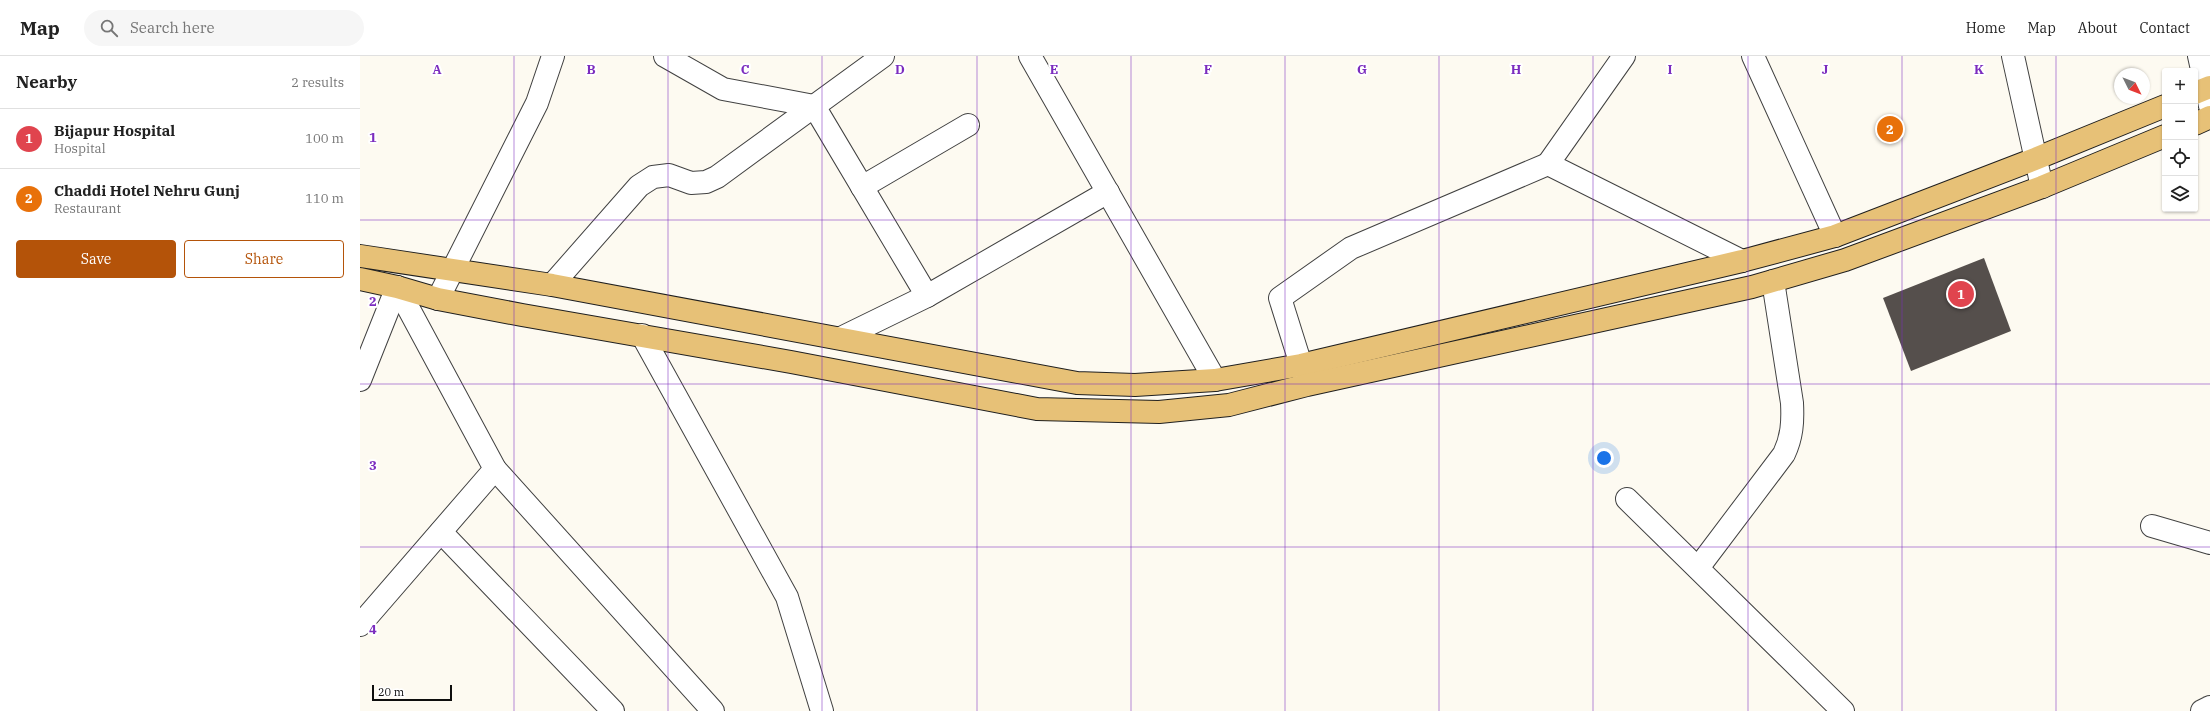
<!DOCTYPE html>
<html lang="en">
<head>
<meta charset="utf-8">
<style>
  :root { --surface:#fff; --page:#f6f6f6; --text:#222; --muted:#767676; --line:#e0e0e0; --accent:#b45309 }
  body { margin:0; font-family:"IBM Plex Serif",serif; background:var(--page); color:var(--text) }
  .controls { position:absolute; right:12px; top:12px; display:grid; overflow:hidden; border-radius:4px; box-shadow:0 1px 3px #0004 }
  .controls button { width:36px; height:36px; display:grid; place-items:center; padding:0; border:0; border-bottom:1px solid var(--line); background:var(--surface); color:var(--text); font:20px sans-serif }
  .compass { position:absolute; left:1754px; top:12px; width:36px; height:36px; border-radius:50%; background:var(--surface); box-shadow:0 1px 3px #0004; rotate:132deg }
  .scale { position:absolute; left:12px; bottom:10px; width:80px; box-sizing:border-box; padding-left:4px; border:2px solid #0e0e0e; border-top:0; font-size:11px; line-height:14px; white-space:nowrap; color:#0e0e0e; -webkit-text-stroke:3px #fff; paint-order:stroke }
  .you { position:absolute; left:1244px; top:402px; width:14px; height:14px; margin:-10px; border:3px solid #fff; border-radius:50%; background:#1a73e8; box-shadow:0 0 0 6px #1a73e833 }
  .badge { display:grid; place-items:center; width:26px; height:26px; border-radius:50%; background:var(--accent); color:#fff; font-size:13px; font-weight:700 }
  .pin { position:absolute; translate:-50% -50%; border:2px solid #fff; box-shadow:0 1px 4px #0006 }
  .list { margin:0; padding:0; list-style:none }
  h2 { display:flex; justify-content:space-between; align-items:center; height:52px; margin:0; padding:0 16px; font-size:17px }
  h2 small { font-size:13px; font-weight:400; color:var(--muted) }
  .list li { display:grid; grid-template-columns:26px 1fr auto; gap:12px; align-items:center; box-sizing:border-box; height:60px; padding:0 16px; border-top:1px solid var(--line) }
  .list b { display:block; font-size:15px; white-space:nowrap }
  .list p { margin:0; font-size:13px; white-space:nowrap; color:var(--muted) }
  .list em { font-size:13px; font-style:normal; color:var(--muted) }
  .actions { display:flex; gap:8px; padding:12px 16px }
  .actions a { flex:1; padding:9px 0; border:1px solid var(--accent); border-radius:4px; text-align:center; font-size:14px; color:var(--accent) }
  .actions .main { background:var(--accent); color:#fff }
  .icon { flex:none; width:22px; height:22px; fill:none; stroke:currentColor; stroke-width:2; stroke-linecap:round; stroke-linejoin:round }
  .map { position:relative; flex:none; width:1850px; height:655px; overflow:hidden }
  header { display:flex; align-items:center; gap:24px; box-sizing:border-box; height:56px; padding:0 20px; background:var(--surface); border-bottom:1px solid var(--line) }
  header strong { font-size:19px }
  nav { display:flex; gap:22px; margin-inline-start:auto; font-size:14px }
  .search { width:280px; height:36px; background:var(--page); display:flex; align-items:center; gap:10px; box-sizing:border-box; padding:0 14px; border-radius:22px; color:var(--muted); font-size:15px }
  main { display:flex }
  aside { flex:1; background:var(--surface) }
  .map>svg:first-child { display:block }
</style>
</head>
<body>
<header>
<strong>Map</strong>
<div class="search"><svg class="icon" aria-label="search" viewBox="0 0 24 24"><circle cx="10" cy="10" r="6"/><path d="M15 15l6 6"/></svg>Search here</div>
<nav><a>Home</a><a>Map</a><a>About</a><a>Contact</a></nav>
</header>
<main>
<aside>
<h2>Nearby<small>2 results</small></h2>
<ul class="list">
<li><span class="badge" style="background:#e0444e">1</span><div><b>Bijapur Hospital</b><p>Hospital</p></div><em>100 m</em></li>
<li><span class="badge" style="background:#e8710a">2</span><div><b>Chaddi Hotel Nehru Gunj</b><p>Restaurant</p></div><em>110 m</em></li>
</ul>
<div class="actions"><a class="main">Save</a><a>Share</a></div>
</aside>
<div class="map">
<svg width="1850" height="655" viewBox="0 0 1850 655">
  <rect width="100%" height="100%" fill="#fdfaf1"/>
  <polygon fill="#554f4c" points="1624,202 1651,275 1551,315 1523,242"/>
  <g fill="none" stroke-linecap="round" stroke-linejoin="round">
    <defs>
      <g id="minor">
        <polyline points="305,0 363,33 454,50 567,240 481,282"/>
        <polyline points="670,0 855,324"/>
        <polyline points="1264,0 1188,108 1382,205"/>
        <polyline points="1393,0 1475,180"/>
        <polyline points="1653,0 1682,131"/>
        <polyline points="1839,0 1850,50"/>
        <polyline points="502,131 608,69"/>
        <polyline points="192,229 279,130 293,121 309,119 331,127 346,126 357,121 523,0"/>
        <polyline points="567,240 748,136"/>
        <polyline points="78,243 177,47 193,0"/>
        <polyline points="282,279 427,541 462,655"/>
        <polyline points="0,324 37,231"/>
        <polyline points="947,328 920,242 991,192 1188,108"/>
        <polyline points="135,413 353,655"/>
        <polyline points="1267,443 1483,655"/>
        <polyline points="1792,470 1850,487"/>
        <polyline points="81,476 253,655"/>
        <path d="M1338,512L1424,398C1432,381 1433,366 1432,347L1413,225"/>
        <polyline points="0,569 135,413 37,231"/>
        <polyline points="1842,655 1850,651"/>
      </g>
      <g id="major">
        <polyline points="1835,37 1850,31"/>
        <polyline points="1835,68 1850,61"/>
        <polyline points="0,200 192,229 717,327 775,329 855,324 941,309 1382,205 1475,180 1675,103 1805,50"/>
        <polyline points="0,223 37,231 78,243 162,259 431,306 677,353 799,356 869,349 947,329 1392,231 1485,204 1682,131 1805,80"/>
      </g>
    </defs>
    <use href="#minor" stroke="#414141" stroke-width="24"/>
    <use href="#major" stroke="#1f1f1f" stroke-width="24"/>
    <use href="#minor" stroke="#fff" stroke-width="22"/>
    <use href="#major" stroke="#e7c177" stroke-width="22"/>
  </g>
  <path fill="none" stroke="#7b2cbf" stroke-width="1" stroke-opacity="0.55" d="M154,0V655M308,0V655M462,0V655M617,0V655M771,0V655M925,0V655M1079,0V655M1233,0V655M1388,0V655M1542,0V655M1696,0V655M0,164H1850M0,328H1850M0,491H1850"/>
  <g font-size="13" text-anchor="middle" font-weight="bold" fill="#7b2cbf" stroke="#fff" stroke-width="4" stroke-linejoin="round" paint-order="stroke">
    <text x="77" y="18">A</text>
    <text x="231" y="18">B</text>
    <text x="385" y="18">C</text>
    <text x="540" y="18">D</text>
    <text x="694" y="18">E</text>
    <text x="848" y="18">F</text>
    <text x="1002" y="18">G</text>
    <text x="1156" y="18">H</text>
    <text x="1310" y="18">I</text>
    <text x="1465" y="18">J</text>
    <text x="1619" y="18">K</text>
    <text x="13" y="86">1</text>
    <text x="13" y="250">2</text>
    <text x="13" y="414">3</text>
    <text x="13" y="578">4</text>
  </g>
</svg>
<div class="controls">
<button>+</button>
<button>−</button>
<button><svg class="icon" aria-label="locate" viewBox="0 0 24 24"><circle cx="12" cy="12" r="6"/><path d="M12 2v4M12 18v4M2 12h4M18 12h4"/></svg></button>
<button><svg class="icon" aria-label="layers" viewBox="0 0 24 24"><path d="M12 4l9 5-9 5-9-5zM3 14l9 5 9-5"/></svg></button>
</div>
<svg class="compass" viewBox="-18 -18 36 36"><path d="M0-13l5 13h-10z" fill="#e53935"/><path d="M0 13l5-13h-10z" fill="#767676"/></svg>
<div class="scale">20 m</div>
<div class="you"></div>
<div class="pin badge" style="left:1601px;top:238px;background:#e0444e">1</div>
<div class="pin badge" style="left:1530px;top:73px;background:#e8710a">2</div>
</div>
</main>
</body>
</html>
